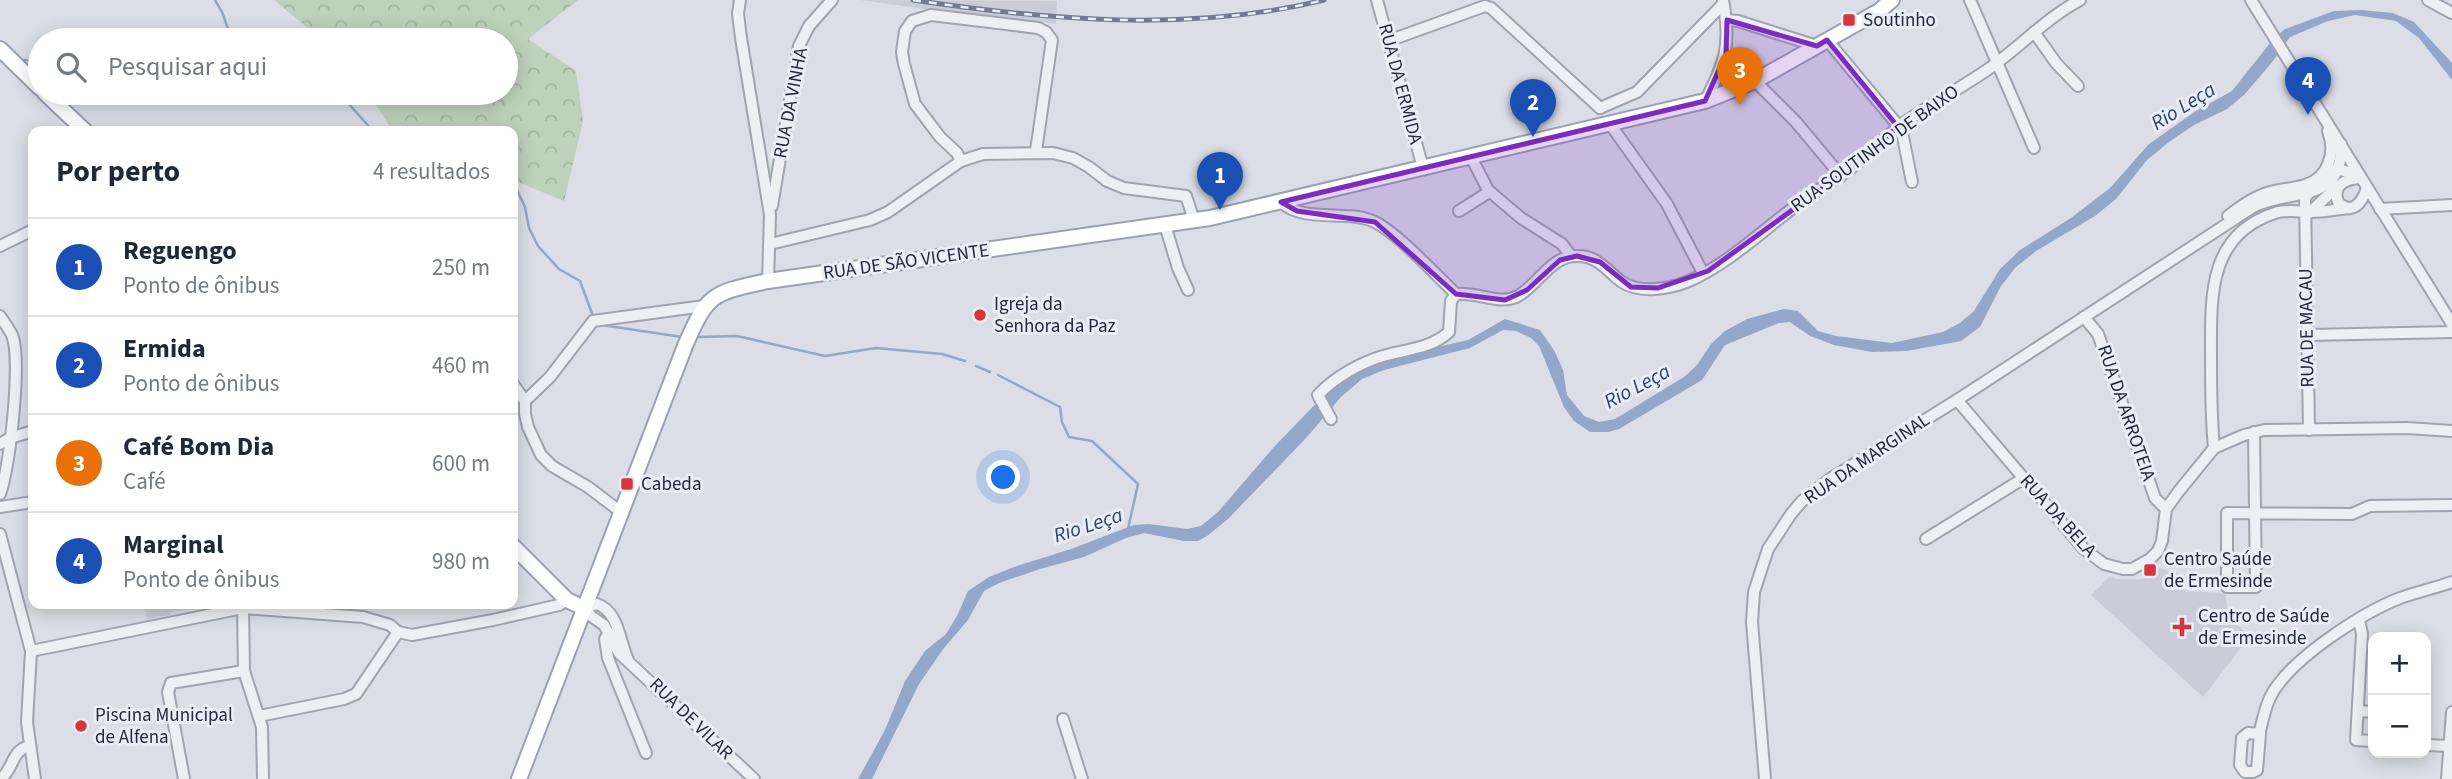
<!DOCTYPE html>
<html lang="pt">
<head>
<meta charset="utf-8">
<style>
  :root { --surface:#fff; --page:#f2f2f3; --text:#1f2937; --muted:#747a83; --line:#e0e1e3; --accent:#7c3aed }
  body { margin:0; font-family:"Source Sans 3",sans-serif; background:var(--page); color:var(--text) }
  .controls { position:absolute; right:21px; bottom:21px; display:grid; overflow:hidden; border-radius:14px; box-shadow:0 4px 18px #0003 }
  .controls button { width:63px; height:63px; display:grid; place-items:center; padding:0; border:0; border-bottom:2px solid var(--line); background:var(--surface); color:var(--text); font:35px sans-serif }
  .you { position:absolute; left:1004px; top:478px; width:24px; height:24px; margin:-18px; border:5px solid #fff; border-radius:50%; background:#1a73e8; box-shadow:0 0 0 10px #1a73e833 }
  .badge { display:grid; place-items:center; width:46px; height:46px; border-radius:50%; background:var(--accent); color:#fff; font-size:23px; font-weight:700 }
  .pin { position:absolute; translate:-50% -58px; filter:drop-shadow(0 2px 4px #0008) }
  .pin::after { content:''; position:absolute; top:37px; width:24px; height:21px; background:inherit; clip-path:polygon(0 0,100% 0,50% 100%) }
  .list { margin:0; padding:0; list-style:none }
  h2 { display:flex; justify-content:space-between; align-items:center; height:91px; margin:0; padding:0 28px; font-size:30px }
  h2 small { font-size:23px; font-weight:400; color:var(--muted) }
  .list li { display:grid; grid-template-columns:46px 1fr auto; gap:21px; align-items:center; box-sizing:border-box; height:98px; padding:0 28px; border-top:2px solid var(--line) }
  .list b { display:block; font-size:26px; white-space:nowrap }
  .list p { margin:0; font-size:23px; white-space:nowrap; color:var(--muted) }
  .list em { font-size:23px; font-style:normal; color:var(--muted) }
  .icon { flex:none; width:38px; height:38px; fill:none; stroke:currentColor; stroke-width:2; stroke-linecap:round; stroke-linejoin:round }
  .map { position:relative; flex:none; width:2452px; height:779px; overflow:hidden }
  .search { position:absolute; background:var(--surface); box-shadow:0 4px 18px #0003; left:28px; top:28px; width:490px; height:77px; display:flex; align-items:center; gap:18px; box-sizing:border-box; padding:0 24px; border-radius:38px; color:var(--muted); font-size:26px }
  .panel { position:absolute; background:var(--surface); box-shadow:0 4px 18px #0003; left:28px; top:126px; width:490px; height:483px; border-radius:14px }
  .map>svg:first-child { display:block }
</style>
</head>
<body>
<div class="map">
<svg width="2452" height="779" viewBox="0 0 2452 779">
  <defs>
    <pattern id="forest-crowns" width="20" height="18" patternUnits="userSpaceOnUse" patternTransform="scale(1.75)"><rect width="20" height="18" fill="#bed1bb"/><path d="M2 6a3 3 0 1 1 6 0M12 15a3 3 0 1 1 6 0" fill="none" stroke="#a3b4a2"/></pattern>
  </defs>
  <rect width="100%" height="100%" fill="#dbdee6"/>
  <g fill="#c8cdd8">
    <polygon points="860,0 1057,1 1056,24 947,12"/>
    <polygon points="2157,567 2182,575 2184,591 2226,593 2227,617 2250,636 2203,697 2091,595 2110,576 2116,579 2143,579 2150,575"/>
    <polygon points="144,604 222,604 172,612 170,615 147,619"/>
  </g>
  <polygon fill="url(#forest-crowns)" points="274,0 578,0 528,39 576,71 583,121 564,201 513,180 513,131 393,131 368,93 506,93 506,40 322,40"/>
  <polygon fill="#92a7c9" points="2361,10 2393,13 2414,22 2452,63 2452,80 2419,38 2396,21 2355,15 2328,21 2290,37 2273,61 2244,95 2227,109 2194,125 2169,142 2147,160 2116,199 2095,216 2036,251 2016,267 2001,286 1980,327 1961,341 1907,351 1872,352 1834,345 1810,336 1790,322 1779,323 1725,345 1702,380 1619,429 1608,432 1590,432 1574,421 1564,407 1539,346 1531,338 1516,331 1503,330 1470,348 1384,370 1362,379 1341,397 1307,437 1228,519 1207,536 1198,541 1184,541 1144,533 1126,538 1084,557 1040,569 999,583 984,591 968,620 944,648 919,684 872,779 858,779 885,730 905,681 925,651 946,634 957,616 968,591 989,577 1014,567 1071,549 1134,525 1149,524 1187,529 1201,526 1218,512 1273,448 1330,389 1347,377 1372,362 1468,340 1505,319 1540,330 1555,352 1563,370 1567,395 1584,416 1599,422 1615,419 1684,377 1697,365 1711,344 1725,331 1747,319 1784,309 1798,311 1818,331 1836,336 1892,343 1943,332 1960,323 1974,311 2000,269 2020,250 2071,218 2110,188 2149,144 2196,111 2232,91 2274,38 2285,29 2334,11"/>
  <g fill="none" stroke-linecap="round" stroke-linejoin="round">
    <g stroke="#92a7c9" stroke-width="2.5">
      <polyline points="215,0 222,12 232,40"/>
      <polyline points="24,60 40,62"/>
      <polyline points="328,93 348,103 373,131"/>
      <polyline points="513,188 517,190 525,207 529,228 538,246 559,269 580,281 593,316"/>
      <polyline points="602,325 682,337"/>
      <polyline points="696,337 737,336 825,356 876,348 942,354 965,361"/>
      <polyline points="976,366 990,372"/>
      <polyline points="998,375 1060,407 1062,422 1069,437 1092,441 1138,484 1128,529"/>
    </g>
    <defs>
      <g id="minor">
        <polyline points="740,0 738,14 741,38 770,215 768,281"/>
        <polyline points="1377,0 1423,168"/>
        <polyline points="1970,0 2034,148"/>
        <polyline points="2251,0 2452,324"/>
        <polyline points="2428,0 2452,13"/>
        <polyline points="1727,20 1738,21 1817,46"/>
        <polyline points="2034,32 2056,63 2078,86"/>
        <polyline points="1827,40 1896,123 1903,137 1912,182"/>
        <polyline points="1388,41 1485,6 1491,8 1600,108"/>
        <polyline points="1755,81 1796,122 1841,176"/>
        <path d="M1705,101C1726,62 1731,44 1723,0"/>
        <polyline points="1600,108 1637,92 1723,4"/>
        <polyline points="1610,124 1667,204 1703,273"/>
        <polyline points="1471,157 1488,190 1521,218 1562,244 1571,256"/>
        <polyline points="961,161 957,153 940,137 915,104 904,64 902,52 905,31 912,21 931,15 1038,28 1046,32 1052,40 1036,151"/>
        <path d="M2360,178C2345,179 2332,185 2338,202C2352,216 2362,203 2367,188"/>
        <path d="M1281,202C1304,223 1343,210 1370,220C1392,227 1438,277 1456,294"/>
        <polyline points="772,206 799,46 809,26 832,0"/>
        <polyline points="2380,209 2452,205"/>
        <polyline points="1459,211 1489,192"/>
        <polyline points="2309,213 2338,186"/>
        <path d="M2228,216C2240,207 2252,198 2267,193C2279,189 2293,189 2305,185C2329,178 2336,152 2328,131"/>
        <polyline points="1165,225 1178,268 1188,290"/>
        <polyline points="770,244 870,220 888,212 961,161 983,154 1053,153 1073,158 1089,167 1107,181 1124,188 1186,196 1194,220"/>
        <polyline points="0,246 33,230"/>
        <path d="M1456,294C1477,291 1499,306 1518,296C1539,284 1551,255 1578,256C1598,256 1607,271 1622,282C1640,294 1670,289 1689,281C1730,263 1765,228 1801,202C1819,189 1837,179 1854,166C1871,153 1885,137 1902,124C1930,105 1959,89 1987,70C2019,48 2046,18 2080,0"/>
        <path d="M0,316C4,322 9,329 12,335C22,359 10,468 0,494"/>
        <polyline points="2084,317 2098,334 2155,498 2166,509"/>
        <polyline points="2308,335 2452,332"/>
        <polyline points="513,384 525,401 525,414 528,427 541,455 552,466 588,487 621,512"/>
        <polyline points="1957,400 2084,549 2104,564 2123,569 2132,569 2150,559 2158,551 2162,541 2166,509 2179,491 2214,448 2244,435 2264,430 2407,428 2452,431"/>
        <polyline points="525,401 550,377 593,321 704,306"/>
        <path d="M1331,419L1318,395C1335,377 1360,363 1383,356C1407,349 1430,349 1449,332L1451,301L1456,294"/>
        <path d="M2309,430L2305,199C2308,190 2315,189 2319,182C2330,163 2340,170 2358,175"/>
        <polyline points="2254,432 2256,587 2227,587 2227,513 2352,514 2370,506 2452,505"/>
        <polyline points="0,444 10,438 33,431"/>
        <path d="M2214,448C2211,418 2211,387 2211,357C2211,298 2207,235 2275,213C2287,209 2300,212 2312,212C2325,212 2337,209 2350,208"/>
        <polyline points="0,507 33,502"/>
        <polyline points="0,534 31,651 27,722 35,779"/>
        <polyline points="1926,539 2024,478"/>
        <polyline points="243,604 244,671 262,727 263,779"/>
        <polyline points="2359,620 2362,634 2356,740 2373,741"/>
        <polyline points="609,633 605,639 608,658 646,753"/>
        <polyline points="31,651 243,608 363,617 390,625 398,632 412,635 493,620 559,605 567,600"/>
        <path d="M628,660C619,640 619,612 597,604L584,608L591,616L604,625L619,653L754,779"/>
        <polyline points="2358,711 2373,712"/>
        <polyline points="259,716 344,699 356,694 398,632"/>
        <polyline points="1063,719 1082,779"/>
        <path d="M2260,734L2248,733L2242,738L2240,765L2245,772H2253L2257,770L2260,734V731C2264,715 2267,699 2277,686C2301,653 2362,613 2400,598C2417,592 2435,588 2452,582"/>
        <polyline points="2426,745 2449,746"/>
        <path d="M1,779C14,768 11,751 29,746"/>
        <polyline points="184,779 168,692 171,683 244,671"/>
        <path d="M1765,779L1752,622L1754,592L1768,549L1791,514L1802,501L1830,479L1957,400L2253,207C2291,188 2343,205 2341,144"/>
        <polyline points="2447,779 2452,712"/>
      </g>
      <g id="major">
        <polyline points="0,49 40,88"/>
        <polyline points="45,93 85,131"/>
        <polyline points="513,546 567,600 584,608"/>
        <path d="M519,779L685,346C708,292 713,293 768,281L1210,218L1705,101L1755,81L1879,11L1892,0"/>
      </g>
    </defs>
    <use href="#minor" stroke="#a0a4b0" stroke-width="14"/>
    <use href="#major" stroke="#99a1b3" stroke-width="18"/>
    <use href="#minor" stroke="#edeff5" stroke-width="10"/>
    <use href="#major" stroke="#fff" stroke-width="14"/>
    <defs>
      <path id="rail" d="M913,0C1047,20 1190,33 1324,0"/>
    </defs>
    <use href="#rail" stroke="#737b91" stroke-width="5"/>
    <use href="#rail" stroke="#eaedf4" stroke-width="2.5" stroke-dasharray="8" stroke-linecap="butt"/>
  </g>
  <path fill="#7b2cbf" fill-opacity="0.2" stroke="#7b2cbf" stroke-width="5" stroke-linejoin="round" d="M1727,20L1817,46L1827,40L1898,127L1852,167L1708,271L1658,288L1631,287L1600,262L1577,256L1560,260L1527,290L1505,300L1456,294L1375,222L1297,211L1281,202L1705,101L1726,54Z"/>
  <g fill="#d6353d" stroke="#eaedf4" stroke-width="2.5">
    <rect x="1842" y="13" width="14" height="14" rx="3.5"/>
    <circle cx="980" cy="315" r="7"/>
    <rect x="620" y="477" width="14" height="14" rx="3.5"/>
    <rect x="2143" y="563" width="14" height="14" rx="3.5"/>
    <path d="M2178.5 616.5h7v7h7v7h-7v7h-7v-7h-7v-7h7z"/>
    <circle cx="81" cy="726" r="7"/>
  </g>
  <g text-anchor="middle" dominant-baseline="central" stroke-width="6" stroke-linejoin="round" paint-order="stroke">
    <g font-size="19" fill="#242a3d" stroke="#eaedf4" text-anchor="start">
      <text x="1863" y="20">Soutinho</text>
      <text x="994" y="304">Igreja da<tspan x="994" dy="22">Senhora da Paz</tspan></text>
      <text x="641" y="484">Cabeda</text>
      <text x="2164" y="559">Centro Saúde<tspan x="2164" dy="22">de Ermesinde</tspan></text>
      <text x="2198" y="616">Centro de Saúde<tspan x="2198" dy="22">de Ermesinde</tspan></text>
      <text x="95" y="715">Piscina Municipal<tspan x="95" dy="22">de Alfena</tspan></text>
    </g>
    <g font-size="19" fill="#242a3d" stroke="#eaedf4">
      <text transform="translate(1400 84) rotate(75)">RUA DA ERMIDA</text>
      <text transform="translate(791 103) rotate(-79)">RUA DA VINHA</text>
      <text transform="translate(1875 149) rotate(-36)">RUA SOUTINHO DE BAIXO</text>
      <text transform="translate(906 262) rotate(-8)">RUA DE SÃO VICENTE</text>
      <text transform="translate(2307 328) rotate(-91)">RUA DE MACAU</text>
      <text transform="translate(2126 413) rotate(71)">RUA DA ARROTEIA</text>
      <text transform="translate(1867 459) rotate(-34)">RUA DA MARGINAL</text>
      <text transform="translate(2058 516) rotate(48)">RUA DA BELA</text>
      <text transform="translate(691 719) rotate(44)">RUA DE VILAR</text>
    </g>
    <g font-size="21" font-style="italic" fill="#2c4473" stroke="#eaedf4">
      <text transform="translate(2183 106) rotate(-32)">Rio Leça</text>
      <text transform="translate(1637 386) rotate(-28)">Rio Leça</text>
      <text transform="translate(1088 525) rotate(-18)">Rio Leça</text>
    </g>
  </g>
</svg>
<div class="controls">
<button>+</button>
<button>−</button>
</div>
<div class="you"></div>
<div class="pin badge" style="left:1220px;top:210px;background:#1a4fb4">1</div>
<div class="pin badge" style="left:1533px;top:137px;background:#1a4fb4">2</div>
<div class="pin badge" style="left:1740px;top:105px;background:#e8710a">3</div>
<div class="pin badge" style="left:2308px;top:115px;background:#1a4fb4">4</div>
<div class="search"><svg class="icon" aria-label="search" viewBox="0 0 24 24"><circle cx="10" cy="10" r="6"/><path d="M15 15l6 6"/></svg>Pesquisar aqui</div>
<section class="panel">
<h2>Por perto<small>4 resultados</small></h2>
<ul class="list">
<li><span class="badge" style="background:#1a4fb4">1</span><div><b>Reguengo</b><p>Ponto de ônibus</p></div><em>250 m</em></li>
<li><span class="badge" style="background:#1a4fb4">2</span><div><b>Ermida</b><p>Ponto de ônibus</p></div><em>460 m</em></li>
<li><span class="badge" style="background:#e8710a">3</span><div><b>Café Bom Dia</b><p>Café</p></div><em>600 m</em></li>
<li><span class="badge" style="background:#1a4fb4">4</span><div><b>Marginal</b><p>Ponto de ônibus</p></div><em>980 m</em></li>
</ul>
</section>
</div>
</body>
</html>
